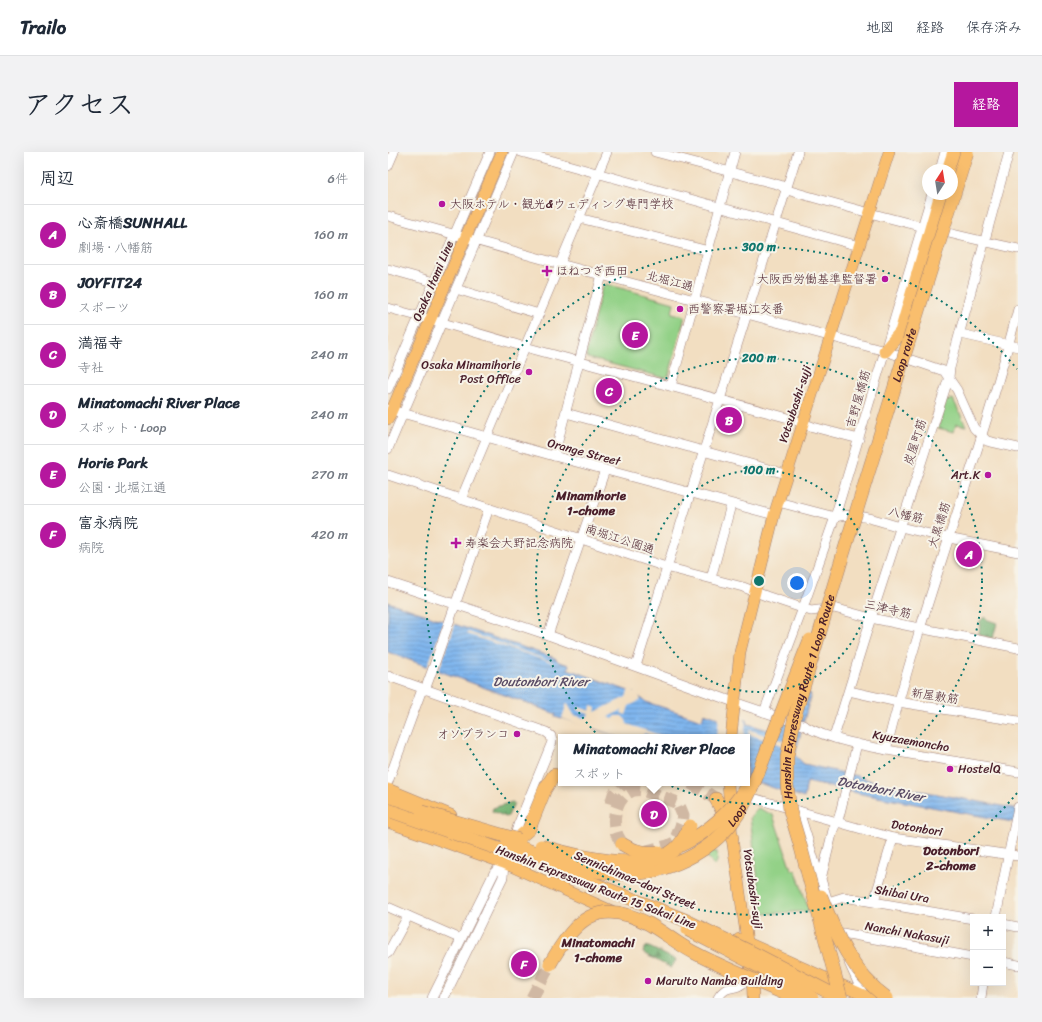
<!DOCTYPE html>
<html lang="ja">
<head>
<meta charset="utf-8">
<style>
  :root { --surface:#fff; --page:#f2f2f3; --text:#1f2937; --muted:#747a83; --line:#e0e1e3; --accent:#b5179e }
  body { margin:0; font-family:Sriracha,"Klee One",sans-serif; background:var(--page); color:var(--text) }
  .controls { position:absolute; right:12px; bottom:12px; display:grid; overflow:hidden; border-radius:0px; box-shadow:0 4px 16px #0002 }
  .controls button { width:36px; height:36px; display:grid; place-items:center; padding:0; border:0; border-bottom:1px solid var(--line); background:var(--surface); color:var(--text); font:20px sans-serif }
  .compass { position:absolute; left:534px; top:12px; width:36px; height:36px; border-radius:50%; background:var(--surface); box-shadow:0 4px 16px #0002; rotate:12deg }
  .you { position:absolute; left:409px; top:431px; width:14px; height:14px; margin:-10px; border:3px solid #fff; border-radius:50%; background:#1a73e8; box-shadow:0 0 0 6px #1a73e833 }
  .badge { display:grid; place-items:center; width:26px; height:26px; border-radius:50%; background:var(--accent); color:#fff; font-size:13px; font-weight:700 }
  .pin { position:absolute; translate:-50% -50%; border:2px solid #fff; box-shadow:0 1px 4px #0006 }
  .popup { position:absolute; left:170px; top:582px; width:192px; height:52px; box-sizing:border-box; display:grid; place-content:center; border-radius:0px; background:var(--surface); filter:drop-shadow(0 1px 3px #0005); font-size:13px; white-space:nowrap; color:var(--muted) }
  .popup b { font-size:15px; color:var(--text) }
  .popup::after { content:''; position:absolute; left:50%; top:100%; margin-left:-8px; border:8px solid transparent; border-top-color:var(--surface) }
  .list { margin:0; padding:0; list-style:none }
  h2 { display:flex; justify-content:space-between; align-items:center; height:52px; margin:0; padding:0 16px; font-size:17px }
  h2 small { font-size:13px; font-weight:400; color:var(--muted) }
  .list li { display:grid; grid-template-columns:26px 1fr auto; gap:12px; align-items:center; box-sizing:border-box; height:60px; padding:0 16px; border-top:1px solid var(--line) }
  .list b { display:block; font-size:15px; white-space:nowrap }
  .list p { margin:0; font-size:13px; white-space:nowrap; color:var(--muted) }
  .list em { font-size:13px; font-style:normal; color:var(--muted) }
  .map { position:relative; flex:none; width:630px; height:846px; overflow:hidden; border-radius:0px }
  header { display:flex; align-items:center; gap:24px; box-sizing:border-box; height:56px; padding:0 20px; background:var(--surface); border-bottom:1px solid var(--line) }
  header strong { font-size:19px }
  nav { display:flex; gap:22px; margin-inline-start:auto; font-size:14px }
  .intro { display:flex; align-items:center; justify-content:space-between; box-sizing:border-box; height:96px; padding:0 24px }
  h1 { margin:0; font-size:28px }
  .button { padding:10px 18px; border-radius:0px; background:var(--accent); color:#fff; font-size:14px; font-weight:700 }
  main { display:flex; gap:24px; padding:0 24px }
  aside { flex:1; background:var(--surface); border-radius:0px; box-shadow:0 4px 16px #0002 }
  .map>svg:first-child { display:block }
</style>
</head>
<body>
<header>
<strong>Trailo</strong>
<nav><a>地図</a><a>経路</a><a>保存済み</a></nav>
</header>
<div class="intro"><h1>アクセス</h1><a class="button">経路</a></div>
<main>
<aside>
<h2>周辺<small>6件</small></h2>
<ul class="list">
<li><span class="badge">A</span><div><b>心斎橋SUNHALL</b><p>劇場 · 八幡筋</p></div><em>160 m</em></li>
<li><span class="badge">B</span><div><b>JOYFIT24</b><p>スポーツ</p></div><em>160 m</em></li>
<li><span class="badge">C</span><div><b>満福寺</b><p>寺社</p></div><em>240 m</em></li>
<li><span class="badge">D</span><div><b>Minatomachi River Place</b><p>スポット · Loop</p></div><em>240 m</em></li>
<li><span class="badge">E</span><div><b>Horie Park</b><p>公園 · 北堀江通</p></div><em>270 m</em></li>
<li><span class="badge">F</span><div><b>富永病院</b><p>病院</p></div><em>420 m</em></li>
</ul>
</aside>
<div class="map">
<svg width="630" height="846" viewBox="0 0 630 846">
  <defs>
    <pattern id="forest-firs" width="22" height="20" patternUnits="userSpaceOnUse"><rect width="22" height="20" fill="#76b374"/><path d="M5 1l3.5 6h-7zM16 11l3.5 6h-7z" fill="#63915f"/></pattern>
    <pattern id="water-rules" width="6" height="5" patternUnits="userSpaceOnUse"><rect width="6" height="5" fill="#7fb6ee"/><path d="M0 2.5h6" fill="none" stroke="#6a93c1"/></pattern>
  </defs>
  <rect width="100%" height="100%" fill="#f7f3e8"/>
  <filter id="ink" filterUnits="userSpaceOnUse"><feTurbulence type="fractalNoise" baseFrequency=".025" numOctaves="2"/><feDisplacementMap in="SourceGraphic" scale="8" xChannelSelector="R" yChannelSelector="G"/><feConvolveMatrix kernelMatrix="1 2 1 2 8 2 1 2 1" color-interpolation-filters="sRGB"/></filter>
  <filter id="wash" filterUnits="userSpaceOnUse"><feTurbulence type="fractalNoise" baseFrequency=".012" numOctaves="4" result="noise"/><feDisplacementMap in="SourceGraphic" scale="16" xChannelSelector="R" yChannelSelector="G"/><feGaussianBlur stdDeviation="0.9" result="paint"/><feColorMatrix in="noise" values="0 0 0 0 0 0 0 0 0 0 0 0 0 0 0 0 0 1.4 0 .05"/><feComposite in="paint" operator="in"/></filter>
  <g filter="url(#wash)">
    <rect width="100%" height="100%" fill="#f2dec1"/>
    <g fill="#93d187" stroke="#6e7859">
      <polygon points="218,132 286,151 284,161 297,164 281,223 277,226 200,206 198,202 214,135"/>
      <polygon points="565,247 578,274 568,272 566,280 550,276 558,249"/>
      <polygon points="370,656 385,663 403,717 408,719 421,759 374,762 362,665"/>
      <path d="M324,699L329,700C330,705 330,710 326,714L319,704Z"/>
    </g>
    <g fill="url(#forest-firs)" stroke="#606950">
      <polygon points="596,465 600,468 609,471 605,486 591,483 592,469"/>
      <polygon points="124,650 126,651 120,664 118,665 104,659 105,656"/>
      <polygon points="259,794 288,808 283,816 255,801 256,797"/>
    </g>
    <polygon fill="url(#water-rules)" stroke="#646a8c" points="0,450 167,506 171,510 181,513 180,517 246,541 258,550 314,568 316,561 330,566 359,568 360,572 380,578 386,576 402,534 423,542 407,603 416,612 469,624 490,631 630,657 630,671 479,643 419,630 416,646 359,627 359,585 231,585 174,566 174,567 167,565 168,562 0,500"/>
    <g fill="#f2dec1">
      <polygon points="57,467 68,470 50,521 39,516"/>
      <polygon points="80,480 165,510 165,511 79,482"/>
      <polygon points="241,537 246,539 245,541 248,540 250,541 253,548 241,554 238,563 233,561 234,558 220,565 225,567 228,564 234,564 238,568 239,572 277,585 267,585 256,581 255,585 231,585 202,575 202,577 174,566 179,551 186,563 196,566 200,564 201,562 189,558 191,555 202,559 203,554 208,556 207,560 238,545"/>
      <polygon points="331,564 355,566 358,569 356,585 329,585"/>
      <polygon points="362,578 409,593 408,598 360,582"/>
    </g>
  </g>
  <g filter="url(#ink)">
    <g fill="none" stroke-linecap="round" stroke-linejoin="round">
      <g stroke="#d0b8a3" stroke-width="13" stroke-dasharray="13 6" stroke-linecap="butt">
        <polyline points="303,631 328,647"/>
        <polyline points="223,652 226,642 235,631"/>
        <path d="M234,692C232,688 229,684 228,680C222,662 233,634 255,638L290,651L295,663L294,672L286,691L280,694L259,699"/>
        <polyline points="144,846 162,812"/>
      </g>
      <defs>
        <g id="minor">
          <polyline points="133,0 471,94"/>
          <path d="M267,0L392,33L399,38C475,60 552,80 630,97"/>
          <polyline points="0,14 6,0"/>
          <polyline points="552,18 557,0"/>
          <polyline points="0,64 172,112 497,199 556,219 569,238 586,276 599,289 630,296"/>
          <polyline points="191,66 321,99"/>
          <polyline points="0,117 46,130"/>
          <polyline points="68,137 151,162"/>
          <polyline points="0,156 55,171 137,195 404,267 425,275 471,287"/>
          <polyline points="573,182 630,195"/>
          <polyline points="283,234 347,0"/>
          <polyline points="0,237 102,0"/>
          <polyline points="0,257 166,304 386,363"/>
          <polyline points="178,261 398,322"/>
          <polyline points="0,297 126,0"/>
          <polyline points="166,304 214,123"/>
          <polyline points="0,323 278,415 355,435 378,444 423,459 446,456 483,466 531,476 630,496"/>
          <polyline points="73,347 219,0"/>
          <path d="M390,350L447,365C469,359 492,370 513,375C551,385 591,392 630,400"/>
          <polyline points="323,426 343,353"/>
          <path d="M0,430L160,483L346,550L415,573C443,590 494,597 527,603C561,608 596,614 630,620"/>
          <polyline points="160,483 217,318"/>
          <polyline points="248,514 410,0"/>
          <polyline points="0,524 158,580 163,584 164,590 130,673 125,690"/>
          <polyline points="461,539 510,550 630,569"/>
          <polyline points="376,560 415,456 447,365 544,42"/>
          <polyline points="446,585 483,466 561,225 562,216 621,0"/>
          <path d="M498,598C535,449 592,306 630,157"/>
          <polyline points="0,630 33,540 37,538 44,519 101,356"/>
          <polyline points="354,644 358,644 505,686 630,704"/>
          <polyline points="411,659 432,727"/>
          <polyline points="486,749 505,686"/>
          <polyline points="440,750 433,727 445,678 451,665 469,592"/>
          <polyline points="440,750 456,745 585,767"/>
          <polyline points="0,755 73,787"/>
          <polyline points="608,765 630,655"/>
          <polyline points="615,772 630,775"/>
          <polyline points="449,780 585,805"/>
          <polyline points="0,801 20,764"/>
          <polyline points="615,810 630,813"/>
          <polyline points="461,811 476,844"/>
          <polyline points="44,846 106,721 116,711"/>
          <polyline points="56,846 115,725 116,711 119,706"/>
          <path d="M330,846C338,832 345,839 354,832C358,829 360,825 363,822"/>
          <polyline points="593,846 595,831"/>
        </g>
        <g id="major">
          <polyline points="0,267 114,0"/>
          <polyline points="343,585 352,500 386,363 501,0"/>
          <polyline points="340,631 344,686 360,796"/>
          <polyline points="0,637 63,663"/>
          <polyline points="0,670 116,711 226,760"/>
          <polyline points="351,787 482,846"/>
          <polyline points="361,819 401,835"/>
          <polyline points="364,821 365,846"/>
        </g>
        <g id="highway">
          <polyline points="560,18 566,0"/>
          <polyline points="497,199 513,180 553,42"/>
          <polyline points="0,647 43,663"/>
          <polyline points="328,647 337,664 344,686"/>
          <polyline points="126,690 141,677 157,637 166,623"/>
        </g>
      </defs>
      <use href="#minor" stroke="#9e7e76" stroke-width="10"/>
      <use href="#major" stroke="#9e7e76" stroke-width="12"/>
      <use href="#highway" stroke="#9e7e76" stroke-width="14"/>
      <use href="#minor" stroke="#fff" stroke-width="9"/>
      <use href="#major" stroke="#f9be6d" stroke-width="11"/>
      <use href="#highway" stroke="#f9be6d" stroke-width="13"/>
      <defs>
        <g id="highway-bridge">
          <polyline points="0,658 131,704"/>
          <polyline points="34,660 131,688"/>
          <path id="s1" d="M120,691C152,702 187,718 221,721C273,727 329,701 355,654C367,632 375,608 384,585C397,552 409,520 422,488"/>
          <path d="M234,692C245,699 257,702 270,700"/>
          <path d="M153,694C187,704 258,722 287,697C294,691 298,683 302,674"/>
          <path d="M291,694C318,682 343,660 358,635"/>
          <polyline points="164,715 297,768 371,804 452,846"/>
          <path d="M433,744C448,783 464,821 499,846"/>
          <polyline points="300,778 390,824 424,846"/>
          <path d="M162,812C187,768 209,744 261,772C277,781 291,793 307,801C339,818 374,831 407,846"/>
          <path id="s2" d="M453,846L413,696L402,659L399,632V605L407,563L454,406L579,0"/>
        </g>
      </defs>
      <use href="#highway-bridge" stroke="#9e7e76" stroke-width="14" stroke-linecap="butt"/>
      <use href="#highway-bridge" stroke="#f9be6d" stroke-width="13"/>
    </g>
  </g>
  <g fill="none" stroke="#0f766e" stroke-width="2" stroke-dasharray="2 4">
    <circle cx="371" cy="429" r="111"/>
    <circle cx="371" cy="429" r="223"/>
    <path d="M629 641A334 334 0 1 1 629 217"/>
  </g>
  <g fill="#b5179e" stroke="#f7f3e8" stroke-width="1.5">
    <circle cx="54" cy="52" r="4"/>
    <path d="M157 113h4v4h4v4h-4v4h-4v-4h-4v-4h4z"/>
    <circle cx="497" cy="127" r="4"/>
    <circle cx="292" cy="157" r="4"/>
    <circle cx="141" cy="220" r="4"/>
    <circle cx="600" cy="323" r="4"/>
    <path d="M66 385h4v4h4v4h-4v4h-4v-4h-4v-4h4z"/>
    <circle cx="129" cy="582" r="4"/>
    <circle cx="562" cy="617" r="4"/>
    <circle cx="260" cy="829" r="4"/>
  </g>
  <g text-anchor="middle" dominant-baseline="central" stroke-width="4" stroke-linejoin="round" paint-order="stroke">
    <g font-size="12" fill="#4a1f2b" stroke="#f7f3e8" text-anchor="start">
      <text x="62" y="52">大阪ホテル・観光&amp;ウェディング専門学校</text>
      <text x="168" y="119">ほねつぎ西田</text>
      <text x="489" y="127" text-anchor="end">大阪西労働基準監督署</text>
      <text x="300" y="157">西警察署堀江交番</text>
      <text x="133" y="213" text-anchor="end">Osaka Minamihorie<tspan x="133" dy="14">Post Office</tspan></text>
      <text x="592" y="323" text-anchor="end">Art.K</text>
      <text x="77" y="391">寿楽会大野記念病院</text>
      <text x="121" y="582" text-anchor="end">オソブランコ</text>
      <text x="570" y="617">HostelQ</text>
      <text x="268" y="829">Maruito Namba Building</text>
    </g>
    <g font-size="12" fill="#4a1f2b" stroke="#f7f3e8">
      <text transform="translate(45 129) rotate(-67)">Osaka Itami Line</text>
      <text transform="translate(282 129) rotate(15)">北堀江通</text>
      <text stroke="none"><textPath href="#s2" startOffset="667">Loop route</textPath></text>
      <text transform="translate(470 247) rotate(-74)">吉野屋橋筋</text>
      <text transform="translate(407 252) rotate(-72)">Yotsubashi-suji</text>
      <text transform="translate(527 290) rotate(-72)">炭屋町筋</text>
      <text transform="translate(196 300) rotate(15)">Orange Street</text>
      <text transform="translate(518 363) rotate(14)">八幡筋</text>
      <text transform="translate(551 373) rotate(-72)">大黒橋筋</text>
      <text transform="translate(232 387) rotate(18)">南堀江公園通</text>
      <text transform="translate(500 457) rotate(13)">三津寺筋</text>
      <text transform="translate(547 544) rotate(9)">新屋敷筋</text>
      <text stroke="none"><textPath href="#s2" startOffset="311">Hanshin Expressway Route 1 Loop Route</textPath></text>
      <text transform="translate(523 589) rotate(10)">Kyuzaemoncho</text>
      <text stroke="none"><textPath href="#s1" startOffset="253">Loop</textPath></text>
      <text transform="translate(529 676) rotate(9)">Dotonbori</text>
      <text transform="translate(247 728) rotate(23)">Sennichimae-dori Street</text>
      <text transform="translate(208 735) rotate(21)">Hanshin Expressway Route 15 Sakai Line</text>
      <text transform="translate(365 737) rotate(82)">Yotsubashi-suji</text>
      <text transform="translate(514 742) rotate(10)">Shibai Ura</text>
      <text transform="translate(519 781) rotate(10)">Nanchi Nakasuji</text>
    </g>
    <g font-size="13" font-weight="bold" fill="#4a1f2b" stroke="#f7f3e8">
      <text x="203" y="343">Minamihorie<tspan x="203" dy="15">1-chome</tspan></text>
      <text x="563" y="698">Dotonbori<tspan x="563" dy="15">2-chome</tspan></text>
      <text x="210" y="790">Minatomachi<tspan x="210" dy="15">1-chome</tspan></text>
    </g>
    <g font-size="13" font-style="italic" fill="#5a4c66" stroke="#f7f3e8">
      <text x="153" y="529">Doutonbori River</text>
      <text transform="translate(493 637) rotate(11)">Dotonbori River</text>
    </g>
  </g>
  <circle cx="371" cy="429" r="6" fill="#0f766e" stroke="#f7f3e8" stroke-width="2"/>
  <g font-size="12" text-anchor="middle" font-weight="bold" fill="#0f766e" stroke="#f7f3e8" stroke-width="4" stroke-linejoin="round" paint-order="stroke">
    <text x="371" y="99">300 m</text>
    <text x="371" y="210">200 m</text>
    <text x="371" y="322">100 m</text>
  </g>
</svg>
<div class="controls">
<button>+</button>
<button>−</button>
</div>
<svg class="compass" viewBox="-18 -18 36 36"><path d="M0-13l5 13h-10z" fill="#e53935"/><path d="M0 13l5-13h-10z" fill="#747a83"/></svg>
<div class="you"></div>
<div class="pin badge" style="left:581px;top:402px">A</div>
<div class="pin badge" style="left:341px;top:268px">B</div>
<div class="pin badge" style="left:221px;top:239px">C</div>
<div class="pin badge" style="left:266px;top:662px">D</div>
<div class="popup"><b>Minatomachi River Place</b>スポット</div>
<div class="pin badge" style="left:247px;top:183px">E</div>
<div class="pin badge" style="left:136px;top:812px">F</div>
</div>
</main>
</body>
</html>
